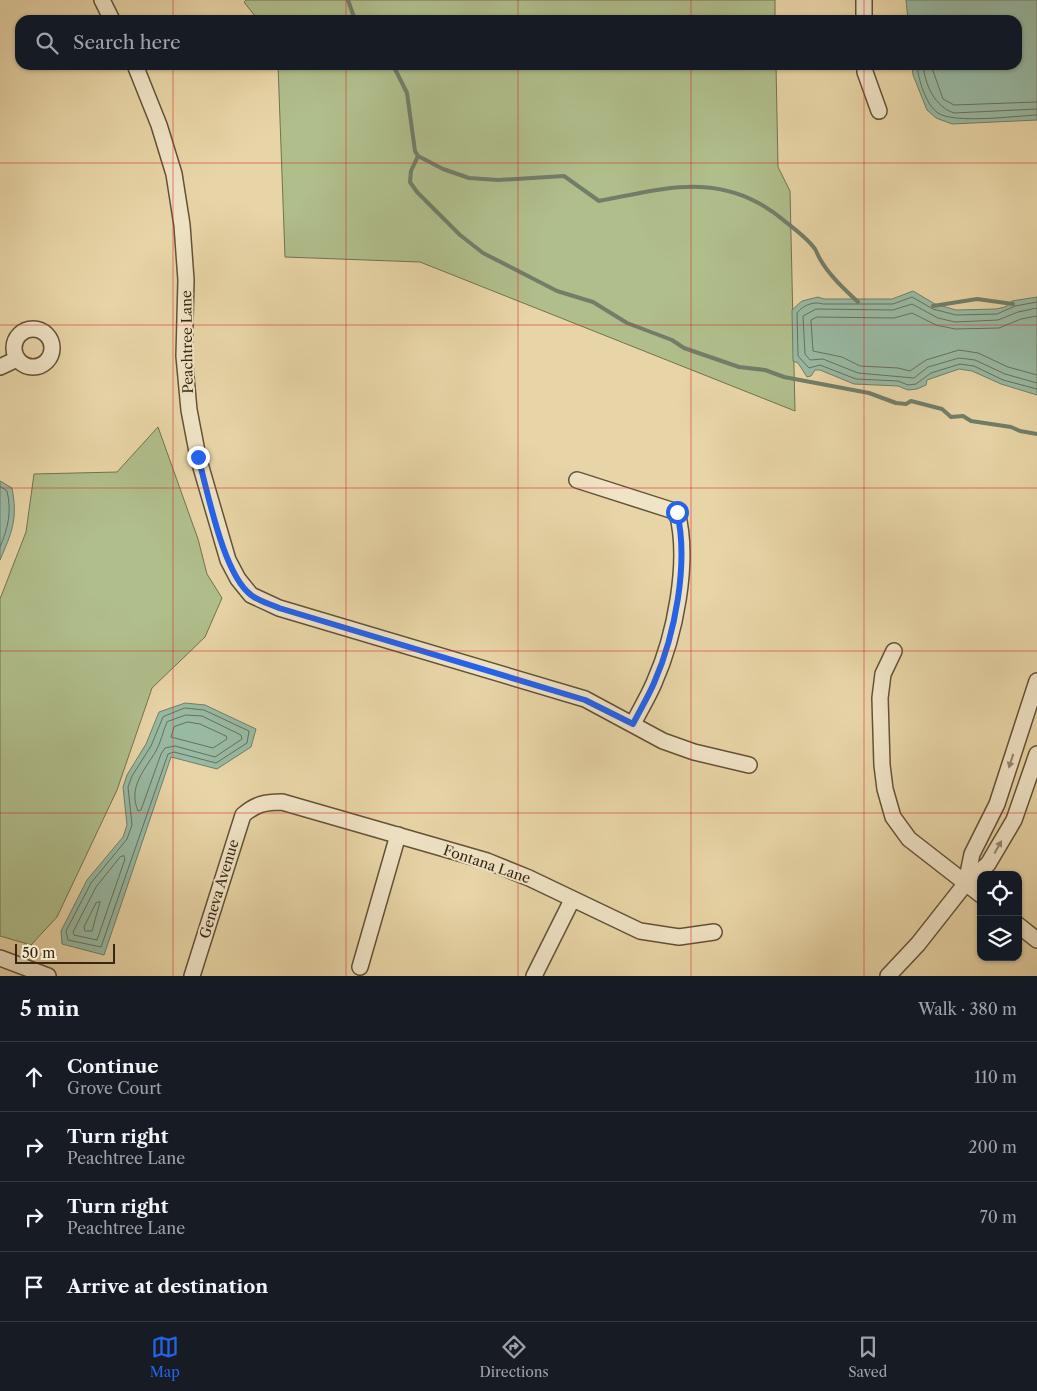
<!DOCTYPE html>
<html lang="en">
<head>
<meta charset="utf-8">
<style>
  :root { --surface:#171b24; --page:#20242c; --text:#f1f3f6; --muted:#9ea1a6; --line:#363941; --accent:#2563eb }
  body { margin:0; font-family:"Libre Caslon Text",serif; background:var(--page); color:var(--text) }
  .controls { position:absolute; right:15px; bottom:15px; display:grid; overflow:hidden; border-radius:10px; box-shadow:0 1px 4px #0004 }
  .controls button { width:45px; height:45px; display:grid; place-items:center; padding:0; border:0; border-bottom:1px solid var(--line); background:var(--surface); color:var(--text); font:25px sans-serif }
  .scale { position:absolute; left:15px; bottom:12px; width:100px; box-sizing:border-box; padding-left:5px; border:2px solid #372610; border-top:0; font-size:14px; line-height:18px; white-space:nowrap; color:#372610; -webkit-text-stroke:4px #f0e4c6; paint-order:stroke }
  .stop { position:absolute; width:15px; height:15px; margin:-11px; border:4px solid #2563eb; border-radius:50%; background:#fff }
  .stop.end { background:#2563eb; border-color:#fff; box-shadow:0 1px 5px #0008 }
  .list { margin:0; padding:0; list-style:none }
  h2 { display:flex; justify-content:space-between; align-items:center; height:65px; margin:0; padding:0 20px; font-size:21px }
  h2 small { font-size:16px; font-weight:400; color:var(--muted) }
  .list li { display:grid; grid-template-columns:32px 1fr auto; gap:15px; align-items:center; box-sizing:border-box; height:70px; padding:0 20px; border-top:1px solid var(--line) }
  .list b { display:block; font-size:19px; white-space:nowrap }
  .list p { margin:0; font-size:16px; white-space:nowrap; color:var(--muted) }
  .list em { font-size:16px; font-style:normal; color:var(--muted) }
  .icon { flex:none; width:28px; height:28px; fill:none; stroke:currentColor; stroke-width:2; stroke-linecap:round; stroke-linejoin:round }
  .map { position:relative; flex:none; width:1037px; height:976px; overflow:hidden }
  .search { position:absolute; background:var(--surface); box-shadow:0 1px 4px #0004; left:15px; right:15px; top:15px; height:55px; display:flex; align-items:center; gap:12px; box-sizing:border-box; padding:0 18px; border-radius:15px; color:var(--muted); font-size:19px }
  .sheet { height:345px; background:var(--surface) }
  nav { display:flex; justify-content:space-around; align-items:center; box-sizing:border-box; height:70px; border-top:1px solid var(--line); background:var(--surface); font-size:14px; color:var(--muted) }
  nav a { display:grid; justify-items:center; gap:2px }
  nav .on { color:var(--accent) }
  .map>svg:first-child { display:block }
</style>
</head>
<body>
<div class="map">
<svg width="1037" height="976" viewBox="0 0 1037 976">
  <rect width="100%" height="100%" fill="#e8d5a7"/>
  <filter id="stains"><feTurbulence type="fractalNoise" baseFrequency=".004" numOctaves="4"/><feColorMatrix values="0 0 0 0 .2 0 0 0 0 .09 0 0 0 0 .02 0 0 0 .5 -.17"/></filter>
  <radialGradient id="worn" r=".72"><stop offset=".6" stop-color="#630" stop-opacity="0"/><stop offset="1" stop-color="#630" stop-opacity=".3"/></radialGradient>
  <g fill="#b0be8c" stroke="#74724e">
    <polygon points="246,0 775,0 775,20 258,20 244,2"/>
    <polygon points="278,65 776,65 778,167 790,191 795,411 420,262 285,257"/>
    <polygon points="158,427 198,539 207,574 222,598 205,637 152,688 117,790 57,917 31,945 0,936 0,599 26,532 34,474 117,472"/>
  </g>
  <g fill="#98b9a3" stroke="#717e68">
    <polygon points="906,0 1037,0 1037,120 952,124 936,118 927,110 913,75 912,65 1017,65 1017,20 908,20"/>
    <polygon points="913,291 935,304 956,310 996,309 1005,307 1012,301 1037,297 1037,395 1001,384 972,371 959,369 927,380 926,385 917,389 908,390 898,386 854,384 820,370 815,370 811,376 807,377 798,363 793,361 792,310 802,301 818,297 824,299 892,299"/>
    <path d="M0,481L12,488C18,519 12,532 0,560Z"/>
    <polygon points="185,703 205,705 256,729 251,747 217,769 171,757 104,955 62,944 61,931 87,880 123,837 127,825 123,787 127,775 146,744 159,712"/>
  </g>
  <g fill="none" stroke-linecap="round" stroke-linejoin="round">
    <g stroke="#68705a" stroke-width="1">
      <path d="M917,65C918,79 926,105 938,113C954,124 1015,116 1037,115"/>
      <path d="M923,65C925,85 935,107 954,113L1037,109"/>
      <polyline points="931,65 943,99 954,105 1037,102"/>
      <path d="M1037,302L1015,306L997,314L956,315L933,309L912,297L893,304H823C814,301 803,305 797,313L798,356L809,368L820,365L856,379L898,381L908,385L916,384L931,373L960,364L974,366L1003,380L1037,389"/>
      <polyline points="1037,308 1018,312 998,320 955,322 938,318 912,304 893,310 816,309 803,316 805,354 810,360 823,359 858,373 914,378 928,367 959,358 975,360 1005,374 1037,383"/>
      <polyline points="1037,316 1021,319 999,328 955,329 936,325 912,313 894,318 817,317 811,320 813,351 842,357 860,366 898,368 910,371 926,360 959,350 978,353 1008,367 1037,375"/>
      <path d="M0,486L7,491C12,512 8,528 0,547"/>
      <polygon points="185,708 204,710 249,731 247,743 216,763 174,752 168,754 101,947 68,940 66,931 91,883 127,839 132,825 128,787 132,776 151,746 163,717"/>
      <path d="M186,715L202,716L241,735L242,739L215,757L175,746L165,748L161,754L141,810L138,811C128,787 144,771 156,751C161,742 163,731 167,722Z"/>
      <polygon points="188,722 200,724 226,736 227,739 213,748 171,737 174,727"/>
      <polygon points="124,856 125,859 97,940 74,935 73,932 96,887 120,857"/>
      <polygon points="100,902 92,931 85,931 84,927 96,903"/>
    </g>
    <g stroke="#717e68" stroke-width="4">
      <polyline points="348,0 355,20"/>
      <path d="M393,65L407,93L415,151L418,156L443,169L469,178L498,180L564,176L599,201C671,187 726,170 787,223C796,230 808,239 815,249C817,252 818,256 820,259C829,275 844,289 858,302"/>
      <polyline points="418,156 411,171 410,182 417,192 460,235 483,253 557,291 593,302 627,323 672,340 684,348 739,367 765,370 784,377 869,393 896,403 906,404 911,401 942,409 951,417 963,416 971,421 1011,427 1020,431 1037,434"/>
      <polyline points="933,306 977,299 1013,304"/>
    </g>
    <defs>
      <g id="minor">
        <polyline points="102,0 112,20"/>
        <polyline points="864,0 864,20"/>
        <polyline points="135,65 159,125 174,174 182,225 186,280 184,356 189,410 198,457 228,560 238,579 251,595 279,608 585,699 663,741 694,752 749,765"/>
        <polyline points="865,65 865,72 879,111"/>
        <circle cx="33" cy="348" r="19"/>
        <polyline points="0,367 17,359"/>
        <path d="M577,480L677,512C690,562 675,636 654,683C648,697 640,710 633,724"/>
        <polyline points="894,651 883,674 880,698 882,765 885,789 893,817 909,839 981,895"/>
        <polyline points="966,883 972,854 997,804 1037,681"/>
        <polyline points="1018,925 1037,940"/>
        <polyline points="0,958 48,976"/>
        <polyline points="360,967 398,835"/>
        <path d="M192,976L243,815C256,804 265,802 282,802L487,861L529,878L640,931L679,937L714,932"/>
        <polyline points="534,976 572,900"/>
        <polyline points="888,976 918,944 966,883 988,864 1014,820 1037,754"/>
      </g>
    </defs>
    <use href="#minor" stroke="#635236" stroke-width="18"/>
    <use href="#minor" stroke="#f0e4c6" stroke-width="15"/>
  </g>
  <defs><path id="oneway-solid" d="M-6-.8H1V-3.2L6.5 0L1 3.2V.8H-6Z" transform="scale(1.25)"/></defs>
  <g fill="#94856b">
    <use href="#oneway-solid" transform="translate(1011 761) rotate(108)"/>
    <use href="#oneway-solid" transform="translate(998 847) rotate(-61)"/>
  </g>
  <g fill="none" stroke-linecap="round" stroke-linejoin="round">
    <path stroke="#2563eb" stroke-width="6" d="M198,457C208,492 223,574 251,595C258,601 270,604 279,608L585,700L633,724C640,710 648,697 654,683C675,635 689,563 677,512"/>
  </g>
  <path fill="none" stroke="#d62828" stroke-width="1" stroke-opacity="0.55" d="M173,0V20M346,0V20M518,0V20M691,0V20M864,0V20M173,65V976M346,65V976M518,65V976M691,65V976M864,65V976M0,163H1037M0,325H1037M0,488H1037M0,651H1037M0,813H1037"/>
  <g text-anchor="middle" dominant-baseline="central" stroke-width="4" stroke-linejoin="round" paint-order="stroke">
    <g font-size="14" fill="#372610" stroke="#f0e4c6">
      <text transform="translate(187 342) rotate(-91)">Peachtree Lane</text>
      <text transform="translate(487 864) rotate(19)">Fontana Lane</text>
      <text transform="translate(219 889) rotate(-73)">Geneva Avenue</text>
    </g>
  </g>
  <rect width="100%" height="100%" filter="url(#stains)"/>
  <rect width="100%" height="100%" fill="url(#worn)"/>
</svg>
<div class="controls">
<button><svg class="icon" aria-label="locate" viewBox="0 0 24 24"><circle cx="12" cy="12" r="6"/><path d="M12 2v4M12 18v4M2 12h4M18 12h4"/></svg></button>
<button><svg class="icon" aria-label="layers" viewBox="0 0 24 24"><path d="M12 4l9 5-9 5-9-5zM3 14l9 5 9-5"/></svg></button>
</div>
<div class="scale">50 m</div>
<div class="stop" style="left:677px;top:512px"></div>
<div class="stop end" style="left:198px;top:457px"></div>
<div class="search"><svg class="icon" aria-label="search" viewBox="0 0 24 24"><circle cx="10" cy="10" r="6"/><path d="M15 15l6 6"/></svg>Search here</div>
</div>
<section class="sheet">
<h2>5 min<small>Walk · 380 m</small></h2>
<ul class="list">
<li><svg class="icon" aria-label="ahead" viewBox="0 0 24 24"><path d="M12 20V5M6 11l6-6 6 6"/></svg><div><b>Continue</b><p>Grove Court</p></div><em>110 m</em></li>
<li><svg class="icon" aria-label="right" viewBox="0 0 24 24"><path d="M7 20v-9h11M14 6l5 5-5 5"/></svg><div><b>Turn right</b><p>Peachtree Lane</p></div><em>200 m</em></li>
<li><svg class="icon" aria-label="right" viewBox="0 0 24 24"><path d="M7 20v-9h11M14 6l5 5-5 5"/></svg><div><b>Turn right</b><p>Peachtree Lane</p></div><em>70 m</em></li>
<li><svg class="icon" aria-label="arrive" viewBox="0 0 24 24"><path d="M6 21V4h12l-3 4 3 4H6"/></svg><div><b>Arrive at destination</b></div></li>
</ul>
</section>
<nav>
<a class="on"><svg class="icon" aria-label="map" viewBox="0 0 24 24"><path d="M3 6l6-2 6 2 6-2v14l-6 2-6-2-6 2zM9 4v14M15 6v14"/></svg>Map</a>
<a><svg class="icon" aria-label="directions" viewBox="0 0 24 24"><path d="M12 3l9 9-9 9-9-9zM9 14v-3h6M13 9l2 2-2 2"/></svg>Directions</a>
<a><svg class="icon" aria-label="saved" viewBox="0 0 24 24"><path d="M7 4h10v16l-5-4-5 4z"/></svg>Saved</a>
</nav>
</body>
</html>
